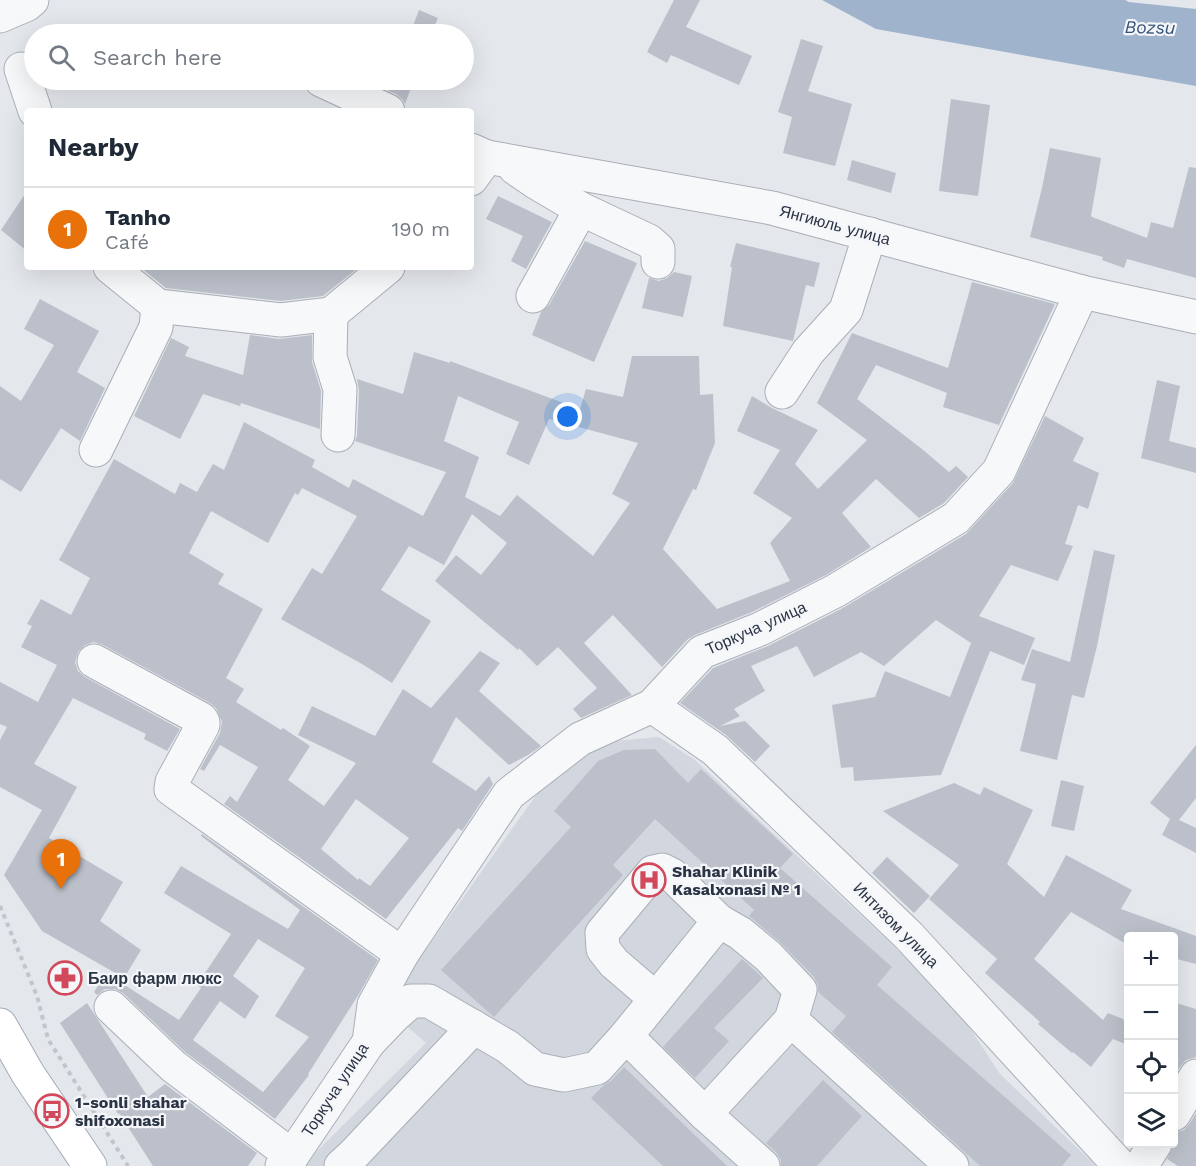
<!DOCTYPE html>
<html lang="en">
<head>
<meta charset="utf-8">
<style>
  :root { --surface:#fff; --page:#f2f2f3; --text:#1f2937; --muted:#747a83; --line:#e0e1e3; --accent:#db2777 }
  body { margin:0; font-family:"Work Sans",sans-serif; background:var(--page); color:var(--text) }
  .controls { position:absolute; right:18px; bottom:18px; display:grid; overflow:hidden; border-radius:6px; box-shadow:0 6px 24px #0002 }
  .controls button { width:54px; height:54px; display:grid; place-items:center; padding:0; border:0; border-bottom:2px solid var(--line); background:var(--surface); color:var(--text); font:30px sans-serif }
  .you { position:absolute; left:568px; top:417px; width:21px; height:21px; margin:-15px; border:4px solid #fff; border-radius:50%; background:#1a73e8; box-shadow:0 0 0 9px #1a73e833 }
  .badge { display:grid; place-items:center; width:39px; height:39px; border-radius:50%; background:var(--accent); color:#fff; font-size:20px; font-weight:700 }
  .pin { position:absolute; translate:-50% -50px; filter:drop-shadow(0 2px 3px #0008) }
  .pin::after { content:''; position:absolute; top:32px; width:21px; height:18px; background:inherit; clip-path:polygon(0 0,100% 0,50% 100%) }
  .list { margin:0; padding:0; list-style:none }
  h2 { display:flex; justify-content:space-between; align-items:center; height:78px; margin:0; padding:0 24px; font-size:26px }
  h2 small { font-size:20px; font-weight:400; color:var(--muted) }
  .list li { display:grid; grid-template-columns:39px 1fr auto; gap:18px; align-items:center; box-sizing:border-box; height:84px; padding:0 24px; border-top:2px solid var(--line) }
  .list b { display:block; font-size:22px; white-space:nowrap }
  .list p { margin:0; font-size:20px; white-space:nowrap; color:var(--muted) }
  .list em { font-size:20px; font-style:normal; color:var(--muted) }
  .icon { flex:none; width:33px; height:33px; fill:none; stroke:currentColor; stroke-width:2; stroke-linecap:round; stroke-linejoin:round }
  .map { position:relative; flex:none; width:1196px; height:1166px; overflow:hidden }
  .search { position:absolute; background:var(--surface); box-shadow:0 6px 24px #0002; left:24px; top:24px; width:450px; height:66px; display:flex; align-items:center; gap:15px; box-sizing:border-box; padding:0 21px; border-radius:33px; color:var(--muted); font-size:22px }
  .panel { position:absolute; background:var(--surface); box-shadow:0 6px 24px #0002; left:24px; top:108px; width:450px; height:162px; border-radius:6px }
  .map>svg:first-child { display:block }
</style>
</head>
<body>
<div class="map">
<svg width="1196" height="1166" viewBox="0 0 1196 1166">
  <rect width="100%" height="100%" fill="#e4e7ec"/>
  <polygon fill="#d2d6de" points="659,737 695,760 952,1001 1000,1074 1096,1166 302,1166 426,1043 385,1007 564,756 615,741"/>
  <polygon fill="#9fb4cc" points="822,0 1125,0 1129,2 1196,9 1196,86 876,29"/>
  <g fill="#bbc0ca" fill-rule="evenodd">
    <polygon points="674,0 700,0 686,27 752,56 739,85 671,55 667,63 647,52"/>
    <polygon points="419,10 438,18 431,34 410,34"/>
    <polygon points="801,39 823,46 808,91 852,104 835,166 783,153 792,117 778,112"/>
    <polygon points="393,80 414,80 405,104 403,100 396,94 388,91"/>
    <polygon points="951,99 990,105 978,196 939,191"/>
    <polygon points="1050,148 1101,158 1091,216 1092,217 1147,238 1151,222 1173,228 1189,167 1196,168 1196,278 1127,259 1124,268 1102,260 1103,257 1030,237 1042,188"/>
    <polygon points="852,160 896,173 891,193 847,180"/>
    <polygon points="27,191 27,251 1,230"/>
    <polygon points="498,196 552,222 526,269 511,261 523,236 486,219"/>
    <polygon points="585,241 637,263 594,362 532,335 541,312 549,305"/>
    <polygon points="736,243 820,263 814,287 806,285 793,341 723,326 732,267 730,267"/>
    <polygon points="140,267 359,267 323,296 281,301 166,288"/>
    <polygon points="674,272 692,276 683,317 642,308 649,278 659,281 667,278"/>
    <path d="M972,282L1055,304L999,425L943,407L947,393L876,365L857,399L922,449L949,472L956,466L968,477L944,503L919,518L876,479L842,513L871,547L826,575L752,612L695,635L688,639L662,667L613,615L584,643L632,695L581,718L573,709L597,688L558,647L537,666L519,648L518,650L435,581L456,555L481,575L507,543L472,514L444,565L409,546L381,590L431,621L392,683L362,664L281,619L312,568L322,574L357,516L302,488L298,495L295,493L268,543L211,511L189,553L224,574L218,584L263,609L226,678L244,689L236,702L281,730L283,728L310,746L288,780L324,806L356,763L298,735L312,706L375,736L403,689L431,708L480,651L500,663L479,691L541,746L528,755L509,765L456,717L432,762L476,791L489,776L493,784L462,831L458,828L386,919L224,804L230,796L237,802L258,767L220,745L204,771L200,769L220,733L222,722L216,708L210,703L103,645L94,642L85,645L78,652L75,662L78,671L85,677L180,729L167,751L144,739L146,734L73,698L34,764L77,787L49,838L123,882L100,921L141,950L124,978L42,931L4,875L42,810L0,787V740L7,727L0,724V682L38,702L57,665L21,647L32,626L27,624L41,599L71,615L90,578L59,560L114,459L175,494L180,483L197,492L213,464L224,470L244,422L315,460L312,467L349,488L353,479L423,516L446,472L355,441L357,436L359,390L357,379L403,394L414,352L450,363V361L580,409L586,389L623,397L632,356H699L700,395L713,394L715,443L696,490L693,489L663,549L717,609L790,581L770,543L792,518L753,493L780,450L737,431L752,396L772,408L818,430L795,464L818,489L867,440L817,403L852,333L948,368ZM458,396L519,422L506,454L529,465L549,419L638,443L612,494L630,503L593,556L517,495L500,516L465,497L479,457L444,441ZM356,799L409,838L370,886L359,878L358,880L321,849Z"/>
    <polygon points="40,299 99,331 77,372 105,388 80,441 61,428 21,492 0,479 0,386 21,401 54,345 24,329"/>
    <polygon points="250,335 279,339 312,335 312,362 321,391 320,429 241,403 240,406 203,394 180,439 134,416 171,338 189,347 185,356 243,375"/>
    <polygon points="1157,380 1180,386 1169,441 1196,448 1196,473 1141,458"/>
    <polygon points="1045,416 1084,438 1073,461 1099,473 1088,509 1078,505 1065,544 1073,546 1058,581 1011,565 979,616 1035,638 1024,665 990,651 941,775 854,781 853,767 841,768 832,705 875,697 885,671 950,697 971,643 936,620 884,666 861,652 814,677 797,646 751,666 765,691 734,709 740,716 720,726 745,721 770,746 755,762 726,735 680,703 713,668 768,646 843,608 966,534 1013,483"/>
    <polygon points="1094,550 1115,555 1097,646 1084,698 1072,695 1057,760 1020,751 1036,684 1021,680 1032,649 1070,662"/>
    <polygon points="1196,745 1196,798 1179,820 1196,828 1196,853 1162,835 1170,819 1150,803"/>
    <polygon points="655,749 688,783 701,769 793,854 780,868 892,967 877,985 1071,1155 1062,1166 980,1166 832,1032 846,1016 818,992 818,985 814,977 780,942 749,916 754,910 655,819 613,865 623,875 494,1017 441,970 571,827 554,811 598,761 624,750"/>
    <polygon points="1061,780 1084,786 1074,831 1051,826"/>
    <polygon points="954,783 980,795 984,787 1033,810 1007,864 1044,897 1066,855 1132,890 1121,909 1196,936 1196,964 1173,958 1173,936 1128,936 1128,945 1071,912 1034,959 1103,1020 1108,1013 1128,1021 1128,1045 1113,1039 1091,1067 1073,1052 1072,1053 1038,1024 1040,1022 985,973 997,959 929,899 959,865 883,811"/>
    <path d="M202,834L378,960L359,994L308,1074L309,1075L275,1119L185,1052L123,993L115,989H105L97,995L94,992L106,973L179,1020L201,988L197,985L231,934L164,893L181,866L288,929L300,910L201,836ZM258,939L305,968L275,1016L309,1037L263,1092L193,1040L220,1001L245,1019L259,996L233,976Z"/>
    <polygon points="887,857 930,896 914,913 872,873"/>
    <polygon points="742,959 763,978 714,1028 729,1041 695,1078 663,1047"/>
    <polygon points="1173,1002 1196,1009 1196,1057 1186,1060 1180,1067 1173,1077"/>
    <polygon points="87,1003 148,1097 165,1084 257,1153 248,1166 153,1166 119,1113 118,1114 60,1023"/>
    <polygon points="624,1067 727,1166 663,1166 591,1098 604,1085 611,1081"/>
    <polygon points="823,1080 862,1116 817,1166 781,1166 781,1160 776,1152 766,1143"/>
    <polygon points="1196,1113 1196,1166 1178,1166 1167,1159 1174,1145 1173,1133 1184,1130 1190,1123"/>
  </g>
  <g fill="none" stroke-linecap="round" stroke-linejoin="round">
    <defs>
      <g id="minor">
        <polyline points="0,16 26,5 32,0"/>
        <polyline points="21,69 35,111"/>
        <polyline points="321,80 388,111"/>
        <polyline points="471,150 487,157 772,208 1082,292 1196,317"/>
        <polyline points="515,168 537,183 581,209 649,241 658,249 658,262"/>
        <polyline points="471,179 487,157"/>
        <polyline points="110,267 158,306 281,320 331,314 388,267"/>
        <polyline points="533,296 581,209"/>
        <polyline points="331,314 330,357 340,389 338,435"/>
        <polyline points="782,392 808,352 846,310 870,234"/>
        <polyline points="96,450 156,327 158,306"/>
        <polyline points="94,661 201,719 203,722 203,725 172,782 171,789 402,954"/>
        <polyline points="652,706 715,750 909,936 1120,1166"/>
        <polyline points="111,1007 173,1066 292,1156"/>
        <polyline points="791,1020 952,1166"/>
        <polyline points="626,1036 705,1114 791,1020 800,990 768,956 740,933 719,921"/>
        <polyline points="369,1042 395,1015 411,1001 429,1001 508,1047 535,1069 564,1075 597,1068 626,1036 719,921 672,875 662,870 653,872 602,933 603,949 614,963 656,999"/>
        <polyline points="705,1114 763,1166"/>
        <polyline points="1174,1114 1196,1076"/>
        <polyline points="282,1166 292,1156 369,1042 374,1005 402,954 509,794 580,739 652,706 702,652 760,629 835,591 956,518 999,471 1082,292"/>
        <polyline points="341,1166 354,1154 474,1027"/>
        <polyline points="1141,1166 1155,1144"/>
      </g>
      <polyline id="major" points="0,1025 28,1074 90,1166"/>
    </defs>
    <use href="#minor" stroke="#a9aeb7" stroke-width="35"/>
    <use href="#major" stroke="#a3abb8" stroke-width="35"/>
    <polyline stroke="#c2c5cb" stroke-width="4" stroke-dasharray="4.5 4.5" stroke-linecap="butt" points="0,906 37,996 48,1039 128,1166"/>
    <use href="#minor" stroke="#f7f8fa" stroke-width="33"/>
    <use href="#major" stroke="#fff" stroke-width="33"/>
  </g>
  <defs>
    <symbol id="hospital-ring" viewBox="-11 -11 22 22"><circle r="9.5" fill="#f4f6f9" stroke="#d1495b" stroke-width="1.5"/><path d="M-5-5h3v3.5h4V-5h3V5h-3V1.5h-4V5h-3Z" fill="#d1495b"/></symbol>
    <symbol id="pharmacy-ring" viewBox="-11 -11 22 22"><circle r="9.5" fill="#f4f6f9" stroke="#d1495b" stroke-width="1.5"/><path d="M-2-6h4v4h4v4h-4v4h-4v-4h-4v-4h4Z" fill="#d1495b"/></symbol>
    <symbol id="bus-ring" viewBox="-11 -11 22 22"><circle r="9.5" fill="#f4f6f9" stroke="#d1495b" stroke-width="1.5"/><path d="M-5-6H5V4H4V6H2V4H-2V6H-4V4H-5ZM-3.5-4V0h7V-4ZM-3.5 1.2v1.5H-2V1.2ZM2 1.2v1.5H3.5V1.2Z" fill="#d1495b"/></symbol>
  </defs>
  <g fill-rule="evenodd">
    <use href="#hospital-ring" x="630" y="861" width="38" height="38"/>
    <use href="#pharmacy-ring" x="46" y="959" width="38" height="38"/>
    <use href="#bus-ring" x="33" y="1092" width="38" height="38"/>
  </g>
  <g text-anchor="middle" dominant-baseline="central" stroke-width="4.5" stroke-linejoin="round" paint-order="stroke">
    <g font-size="16" fill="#2b3445" stroke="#f4f6f9">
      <text transform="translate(835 225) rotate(15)">Янгиюль улица</text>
      <text transform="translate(756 628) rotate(-24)">Торкуча улица</text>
      <text transform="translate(896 925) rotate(45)">Интизом улица</text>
      <text transform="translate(335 1090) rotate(-57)">Торкуча улица</text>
    </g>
    <g font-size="16" font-weight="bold" fill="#2b3445" stroke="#f4f6f9" text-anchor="start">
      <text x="672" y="871">Shahar Klinik<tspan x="672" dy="18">Kasalxonasi № 1</tspan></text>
      <text x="88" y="978">Баир фарм люкс</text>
      <text x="75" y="1102">1-sonli shahar<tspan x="75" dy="18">shifoxonasi</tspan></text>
    </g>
    <g font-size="18" font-style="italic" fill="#34527a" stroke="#f4f6f9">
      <text transform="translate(1150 27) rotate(1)">Bozsu</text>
    </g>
  </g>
</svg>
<div class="controls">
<button>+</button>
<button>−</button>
<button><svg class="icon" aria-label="locate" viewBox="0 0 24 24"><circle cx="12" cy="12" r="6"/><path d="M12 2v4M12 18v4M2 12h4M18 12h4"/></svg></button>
<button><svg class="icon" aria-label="layers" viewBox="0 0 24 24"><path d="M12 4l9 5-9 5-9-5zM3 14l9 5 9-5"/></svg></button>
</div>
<div class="you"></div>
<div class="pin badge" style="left:61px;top:889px;background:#e8710a">1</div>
<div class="search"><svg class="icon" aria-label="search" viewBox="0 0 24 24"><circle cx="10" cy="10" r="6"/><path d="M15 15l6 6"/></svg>Search here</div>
<section class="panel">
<h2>Nearby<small></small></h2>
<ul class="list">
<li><span class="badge" style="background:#e8710a">1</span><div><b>Tanho</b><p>Café</p></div><em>190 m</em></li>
</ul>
</section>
</div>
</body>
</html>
